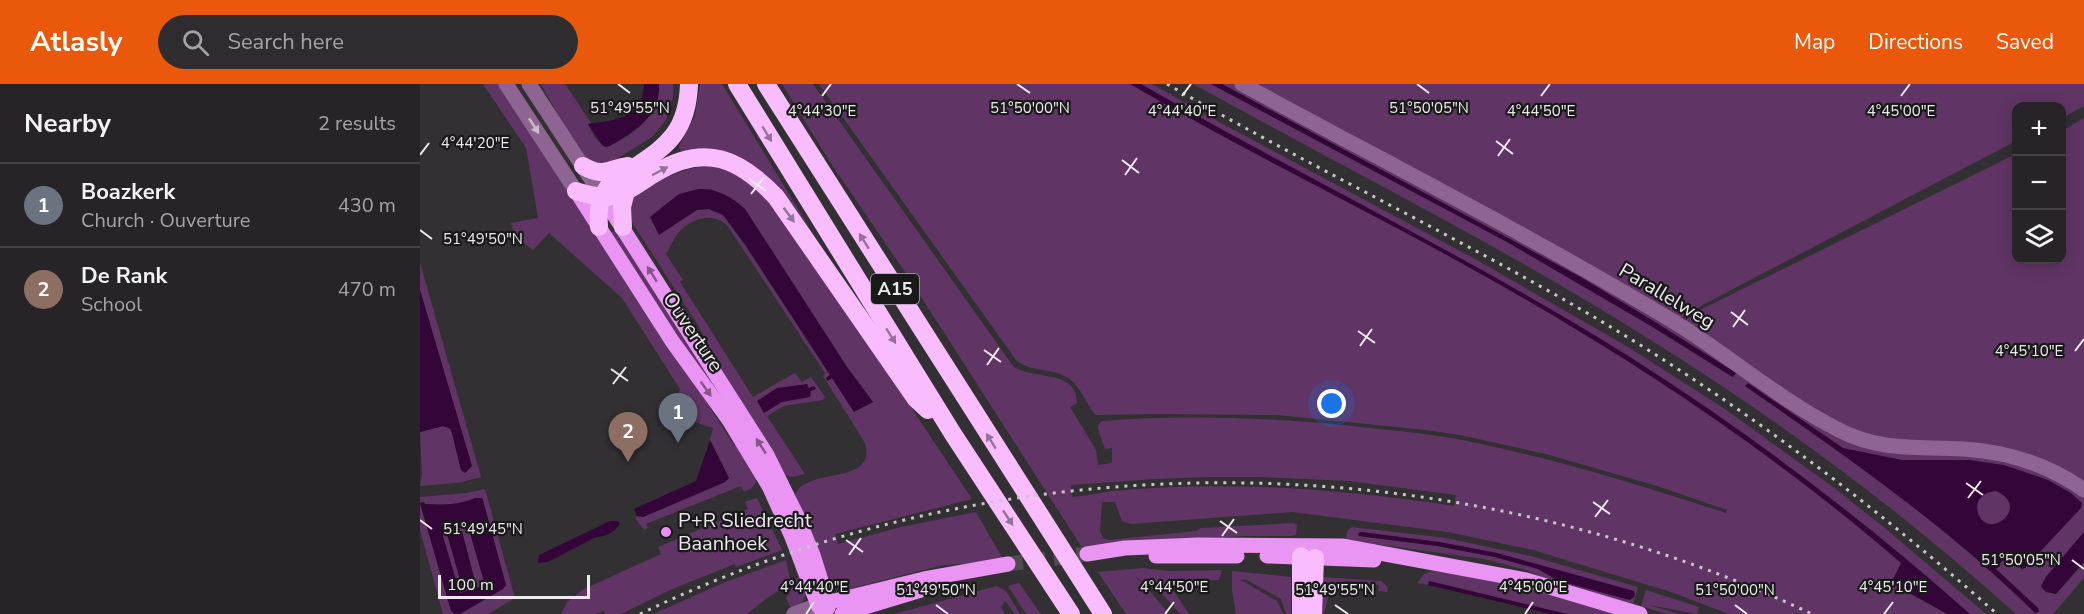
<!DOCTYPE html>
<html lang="en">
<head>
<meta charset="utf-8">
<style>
  :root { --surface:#262426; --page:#2e2c2e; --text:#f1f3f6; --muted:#a4a4a7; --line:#424143; --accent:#ea580c }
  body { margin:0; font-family:"Nunito Sans",sans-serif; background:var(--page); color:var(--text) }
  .controls { position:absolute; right:18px; top:18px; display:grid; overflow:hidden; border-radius:12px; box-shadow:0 3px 15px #0003 }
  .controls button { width:54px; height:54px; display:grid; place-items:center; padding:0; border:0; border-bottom:2px solid var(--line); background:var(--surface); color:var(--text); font:30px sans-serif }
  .scale { position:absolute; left:18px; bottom:15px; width:152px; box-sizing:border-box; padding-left:6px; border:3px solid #eceaec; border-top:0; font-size:16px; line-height:21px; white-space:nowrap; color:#eceaec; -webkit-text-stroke:4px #1a191a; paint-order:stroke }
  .you { position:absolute; left:912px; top:320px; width:21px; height:21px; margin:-15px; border:4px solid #fff; border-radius:50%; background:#1a73e8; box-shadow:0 0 0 9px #1a73e833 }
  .badge { display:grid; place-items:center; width:39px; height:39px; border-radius:50%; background:var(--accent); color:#fff; font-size:20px; font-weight:700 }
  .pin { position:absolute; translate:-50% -50px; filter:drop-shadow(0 2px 3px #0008) }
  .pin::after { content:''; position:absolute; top:32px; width:21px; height:18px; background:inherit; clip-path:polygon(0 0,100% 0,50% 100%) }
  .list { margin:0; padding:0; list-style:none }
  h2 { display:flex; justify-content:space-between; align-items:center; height:78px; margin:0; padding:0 24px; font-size:26px }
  h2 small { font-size:20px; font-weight:400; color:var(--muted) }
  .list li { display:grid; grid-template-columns:39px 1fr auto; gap:18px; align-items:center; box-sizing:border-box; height:84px; padding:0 24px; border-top:2px solid var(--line) }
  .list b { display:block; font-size:22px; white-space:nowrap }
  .list p { margin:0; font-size:20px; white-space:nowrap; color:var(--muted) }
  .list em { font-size:20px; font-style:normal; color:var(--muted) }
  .icon { flex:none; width:33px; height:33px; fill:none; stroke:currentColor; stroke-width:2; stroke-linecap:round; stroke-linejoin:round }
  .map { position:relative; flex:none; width:1664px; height:530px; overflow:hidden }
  header { display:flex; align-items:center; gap:36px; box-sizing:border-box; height:84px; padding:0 30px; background:var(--accent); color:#fff }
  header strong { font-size:28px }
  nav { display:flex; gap:33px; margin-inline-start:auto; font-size:21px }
  .search { width:420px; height:54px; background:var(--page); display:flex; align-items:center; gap:15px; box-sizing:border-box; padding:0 21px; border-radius:33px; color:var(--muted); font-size:22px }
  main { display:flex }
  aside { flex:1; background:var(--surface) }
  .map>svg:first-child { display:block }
</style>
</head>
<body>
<header>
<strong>Atlasly</strong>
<div class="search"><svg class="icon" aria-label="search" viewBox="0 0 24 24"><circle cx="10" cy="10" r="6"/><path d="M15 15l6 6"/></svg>Search here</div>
<nav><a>Map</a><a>Directions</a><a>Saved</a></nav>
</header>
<main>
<aside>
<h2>Nearby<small>2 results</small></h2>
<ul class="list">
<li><span class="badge" style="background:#6b7280">1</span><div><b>Boazkerk</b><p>Church · Ouverture</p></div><em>430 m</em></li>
<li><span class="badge" style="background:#8d6e63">2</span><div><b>De Rank</b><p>School</p></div><em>470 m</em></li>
</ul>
</aside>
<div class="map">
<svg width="1664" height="530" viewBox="0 0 1664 530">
  <rect width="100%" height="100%" fill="#333033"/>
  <g fill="#603565" fill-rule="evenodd">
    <path d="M63,0H82L312,358L323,369L337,392C336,401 332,405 324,408L321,402L226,440L228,444L224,446L215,434L219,431L223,433L305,398L309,394L290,356L293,344L265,335L255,316L257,315L260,305L202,214L129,149L113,166L95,152L91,139L118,134L106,64Z"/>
    <path d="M121,0H145L171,39L168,40C172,49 177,59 186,63C212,53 241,31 239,0H253V13L246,36L232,53L188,80L168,79L148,49Z"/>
    <polygon points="280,0 302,0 411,179 349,98 262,69 259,62 275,32"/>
    <path d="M362,0H393L593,282C612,297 657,284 657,319L650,323L676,366L678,381L692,379V364L685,365L678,345V341L682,337C765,330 850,334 933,342C968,346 1003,349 1037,355C1129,373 1217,400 1306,429L1307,426L1237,402L1126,370L1040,351L1006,346L857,331L738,330L676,331C665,320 662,303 648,294C632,283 611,289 596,276L399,0H732L801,39L1055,175L1208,263L1305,325L1417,406L1466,445L1566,530H1309L1251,508L1113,466L1028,448L872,428L711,440L702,437L695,418H682L680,447L683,454L689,456L776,447L781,444L874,439L877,441L876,451L871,452H824L691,460L663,465L487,191L412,81ZM790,393H838L928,397L1036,411L1034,422C921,405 806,396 692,407C678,409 665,412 652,413L651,401L735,395Z"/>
    <path d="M773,0H791L1087,158L1231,242L1312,293L1315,290L1235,238L1162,194L802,0H813L1241,236L1406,345L1618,385L1664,412V448L1626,493L1621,502L1622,505L1636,510L1664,478V494L1633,530H1596C1482,427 1359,336 1229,255C1082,162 925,84 773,0Z"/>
    <polygon points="832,0 1664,0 1664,22 1642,34 1642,22 1596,22 1596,57 1277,224 1264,233 1256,234"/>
    <polygon points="1664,34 1664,400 1650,390 1473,358 1421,343 1265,240 1266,236 1278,227 1596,70 1596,176 1642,176 1642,47"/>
    <path d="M294,82L314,88L342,108L484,313L552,415L415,450L418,460L481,443L556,428L583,475L558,479L523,481L425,506L412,502L404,493L375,412C383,382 458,403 445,359L403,292L405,289L307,141C293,129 276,133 262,145C255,151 251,162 246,170L263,196L260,198L333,313L375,289L382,298L391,293L405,313L403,316L364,322L347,332L385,390L373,393L364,391L315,314L278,241L208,132L210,115C237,98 261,82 294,82ZM279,105H291L325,125L427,283L453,318L434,328L412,294L408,297L406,294L410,291L324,160L303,131L289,125L277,126L239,150L230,133L259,110Z"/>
    <polygon points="197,145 340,370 335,373 191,149"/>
    <polygon points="0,179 61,393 37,399 0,402 2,391 0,348 23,342 29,344 32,349 41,386 43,388 52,382 0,206"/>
    <path d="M65,405L95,514L68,530H40L86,502L62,414C53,413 47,419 39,420C27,421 16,421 4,420L3,418L0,419L31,527L35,530H23L0,446V413L47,409Z"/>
    <polygon points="337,414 362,466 316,483 315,480 250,506 201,530 185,530 184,527 175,530 141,530 147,518 164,505 241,470 238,463 328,425 325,418"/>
    <polygon points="48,442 65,501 39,510 22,449"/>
    <path d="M932,443L1026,454L1111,472L1218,503L1213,520L1136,499L1106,486L1064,475L926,456L927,447ZM941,448L1019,458L1077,469L1214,513L1210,516L1139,497L1118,485L1075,473L1017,462L940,452Z"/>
    <path d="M375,474L386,509C385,518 379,521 372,527L366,514L378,493L372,475Z"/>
    <polygon points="366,476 370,496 366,502 347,514 327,530 233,530 308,497"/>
    <polygon points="723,484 748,487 802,486 799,496 753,497 753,506 769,530 760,530 745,513 715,492 728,505 749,530 706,530 678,488"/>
    <polygon points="812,487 871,493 871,530 866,530 861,515 827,496 819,495 857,517 863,530 816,530 812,507"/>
    <polygon points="1012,487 1067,495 1121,507 1200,530 1147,530 1009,497 1008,501 997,499 1004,490"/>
    <polygon points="901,493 961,497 968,503 967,508 958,507 959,501 926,497 909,509 904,530 901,530"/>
    <polygon points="599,499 621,530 606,530 588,502"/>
    <polygon points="577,502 586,507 600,530 595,530 585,517 581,523 585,530 474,530"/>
    <polygon points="1226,506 1279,523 1277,530 1229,521 1259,530 1247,530 1221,522"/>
  </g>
  <g fill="#340539" fill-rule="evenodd">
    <path d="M224,0H239C241,33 214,47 190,62L186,63L182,61L168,40C195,36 223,35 224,0Z"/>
    <path d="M710,0H721C883,93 1052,174 1210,273C1330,349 1444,436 1550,530H1527L1471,499L1481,479C1354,369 1214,276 1068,194C950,127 827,69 710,0Z"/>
    <polygon points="791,0 802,0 1162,194 1235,238 1316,289 1313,293 1231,242 1087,158"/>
    <path d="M279,105C298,105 311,112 325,125L427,283L453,318L434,328L412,294L407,297L406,294L410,291L325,160L303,131L289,125L277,126L239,151L230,133L259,110Z"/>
    <polygon points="0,206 52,382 45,389 41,386 31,345 23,342 0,348"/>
    <path d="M1328,299L1423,364L1482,376H1549L1584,381L1628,396L1651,409L1662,419L1661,424L1605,484L1602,485L1588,475L1582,477L1576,485L1618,524L1619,528L1615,529C1528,443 1426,372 1325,302ZM1576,407C1612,423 1568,458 1558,429C1554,416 1564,408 1576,407Z"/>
    <polygon points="387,300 389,304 394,302 396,305 391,307 390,313 362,318 344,329 337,317 357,304"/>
    <polygon points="290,356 309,394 305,398 223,433 217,432 214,425 276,397"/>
    <path d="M55,414H62L63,416L86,501L83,505L40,530H35L31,527L0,419L4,418L5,420C23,421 38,421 55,414ZM48,442L65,501L40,509L22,449Z"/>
    <polygon points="190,437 198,437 200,440 195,446 187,451 174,454 128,478 118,479 119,471"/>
    <polygon points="42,447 55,497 42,503 27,450"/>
    <polygon points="941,448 1019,458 1077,469 1214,507 1215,510 1214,513 1210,516 1139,497 1118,485 1075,473 1017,462 939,452 938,449"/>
    <polygon points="1664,448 1664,478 1636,510 1626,508 1621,502 1626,493"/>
    <polygon points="1009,497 1147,530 1130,530 1008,501"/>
  </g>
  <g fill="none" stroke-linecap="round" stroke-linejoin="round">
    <polyline stroke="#4f4c4f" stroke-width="15" stroke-dasharray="15 8" stroke-linecap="butt" points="588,480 667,470"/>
    <g stroke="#8e6592" stroke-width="15">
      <polyline points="86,0 156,107"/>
      <polyline points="109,0 182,112"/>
      <path d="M822,0C967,79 1115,154 1256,239C1311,273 1361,317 1419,346C1461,368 1499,362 1544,365C1588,368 1628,380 1664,406"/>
      <polyline points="374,530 398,521"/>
    </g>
    <g stroke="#ea94f3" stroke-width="15">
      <polyline points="156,107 252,257 309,336 349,402 372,453 398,521 404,530"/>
      <polyline points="182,112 347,371 377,432 393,471 408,519 408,524"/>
      <polyline points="667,470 705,464 778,461 922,462 1106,496 1220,530"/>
      <polyline points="736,472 817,472"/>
      <polyline points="847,472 954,476"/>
      <polyline points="398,521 504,495 588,480"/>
      <polyline points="422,530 511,503"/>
    </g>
    <g stroke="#f9bcff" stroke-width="18">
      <polyline points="317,0 533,350 651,530"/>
      <polyline points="346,0 683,530"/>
      <path d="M163,82C184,94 187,85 208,82"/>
      <path d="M156,107C169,111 183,115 197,111C211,107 224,95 237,88C286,59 320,75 356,113L496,315L508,326"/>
      <path d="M179,143C178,127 178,117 188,103C230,68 267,63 269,0"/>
      <polyline points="203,143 202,123 206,107"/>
      <polyline points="881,530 881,472"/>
      <polyline points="893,530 895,474"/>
    </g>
    <g stroke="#c8c6c8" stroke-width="3" stroke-dasharray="3 6" stroke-linecap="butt">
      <path d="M747,0C887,81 1034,151 1174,233C1318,318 1452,419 1577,530"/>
      <path d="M220,530C586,353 1026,357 1392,530"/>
    </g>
  </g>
  <defs><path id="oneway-solid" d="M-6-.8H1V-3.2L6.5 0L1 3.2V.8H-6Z" transform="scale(1.5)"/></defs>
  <use fill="#cbbbcc" href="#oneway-solid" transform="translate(114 42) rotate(57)"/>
  <g fill="#957398">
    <use href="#oneway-solid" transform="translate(347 50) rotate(59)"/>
    <use href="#oneway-solid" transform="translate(240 87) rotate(-28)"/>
    <use href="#oneway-solid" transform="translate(369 131) rotate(54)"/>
    <use href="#oneway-solid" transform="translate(444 157) rotate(-122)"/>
    <use href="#oneway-solid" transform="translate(471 252) rotate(58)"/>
    <use href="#oneway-solid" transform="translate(571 357) rotate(-122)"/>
    <use href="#oneway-solid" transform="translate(588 434) rotate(57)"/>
  </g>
  <g fill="#825686">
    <use href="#oneway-solid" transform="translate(232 190) rotate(-122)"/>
    <use href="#oneway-solid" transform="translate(286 305) rotate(55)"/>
    <use href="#oneway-solid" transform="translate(341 362) rotate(-123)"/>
  </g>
  <path fill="none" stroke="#eceaec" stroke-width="2" d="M198,0L210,9M597,0L610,9M997,0L1009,9M402,12L411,0M762,12L771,0M1121,12L1130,0M1481,12L1490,0M1076,57L1093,70M0,71L9,59M1078,72L1090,55M702,76L719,89M705,91L717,74M329,95L346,107M331,110L344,93M0,146L12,155M1311,228L1328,241M1313,243L1325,226M938,247L955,259M940,262L952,245M564,266L581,278M1655,267L1664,255M567,281L579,264M191,285L208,297M193,300L206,283M1546,399L1563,411M1548,414L1561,397M1173,418L1190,430M1175,433L1188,416M0,436L12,445M800,437L817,449M802,452L814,435M426,456L443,468M429,471L441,454M1652,476L1664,485M516,521L528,530M915,521L928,530M1315,521L1327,530M386,530L394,518M745,530L754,518M1105,530L1113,518M1464,530L1473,518"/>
  <circle fill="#ee8cf9" stroke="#1a191a" stroke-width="2" cx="246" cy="448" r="6"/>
  <g text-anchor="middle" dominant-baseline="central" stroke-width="4.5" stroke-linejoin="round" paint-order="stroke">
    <rect fill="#1a191a" stroke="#adabad" stroke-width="1.5" x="451" y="190" width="48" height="30" rx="4.5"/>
    <g font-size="18" font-weight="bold" fill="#eceaec">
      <text x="475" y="205">A15</text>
    </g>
    <g font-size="20" fill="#eceaec" stroke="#1a191a">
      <text transform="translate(1247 212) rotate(31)">Parallelweg</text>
      <text transform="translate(273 248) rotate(56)">Ouverture</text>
    </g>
    <g font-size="20" fill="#eceaec" stroke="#1a191a" text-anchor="start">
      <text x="258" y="436">P+R Sliedrecht<tspan x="258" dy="23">Baanhoek</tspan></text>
    </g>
  </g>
  <g font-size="15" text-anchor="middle" fill="#eceaec" stroke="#1a191a" stroke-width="4.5" stroke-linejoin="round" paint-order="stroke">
    <text x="210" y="29">51°49'55"N</text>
    <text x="610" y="29">51°50'00"N</text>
    <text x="1009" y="29">51°50'05"N</text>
    <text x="402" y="32">4°44'30"E</text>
    <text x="762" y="32">4°44'40"E</text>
    <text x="1121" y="32">4°44'50"E</text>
    <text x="1481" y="32">4°45'00"E</text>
    <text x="55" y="64">4°44'20"E</text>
    <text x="63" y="160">51°49'50"N</text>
    <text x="1609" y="272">4°45'10"E</text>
    <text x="63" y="450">51°49'45"N</text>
    <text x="1601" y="481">51°50'05"N</text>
    <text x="394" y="508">4°44'40"E</text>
    <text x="754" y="508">4°44'50"E</text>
    <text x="1113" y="508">4°45'00"E</text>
    <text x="1473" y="508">4°45'10"E</text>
    <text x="516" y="511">51°49'50"N</text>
    <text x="915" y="511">51°49'55"N</text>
    <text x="1315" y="511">51°50'00"N</text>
  </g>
</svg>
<div class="controls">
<button>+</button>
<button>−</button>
<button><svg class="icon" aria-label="layers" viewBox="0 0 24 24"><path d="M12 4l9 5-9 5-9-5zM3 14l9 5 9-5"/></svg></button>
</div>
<div class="scale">100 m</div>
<div class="you"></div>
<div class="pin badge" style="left:258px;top:359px;background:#6b7280">1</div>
<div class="pin badge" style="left:208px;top:378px;background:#8d6e63">2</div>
</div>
</main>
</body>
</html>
